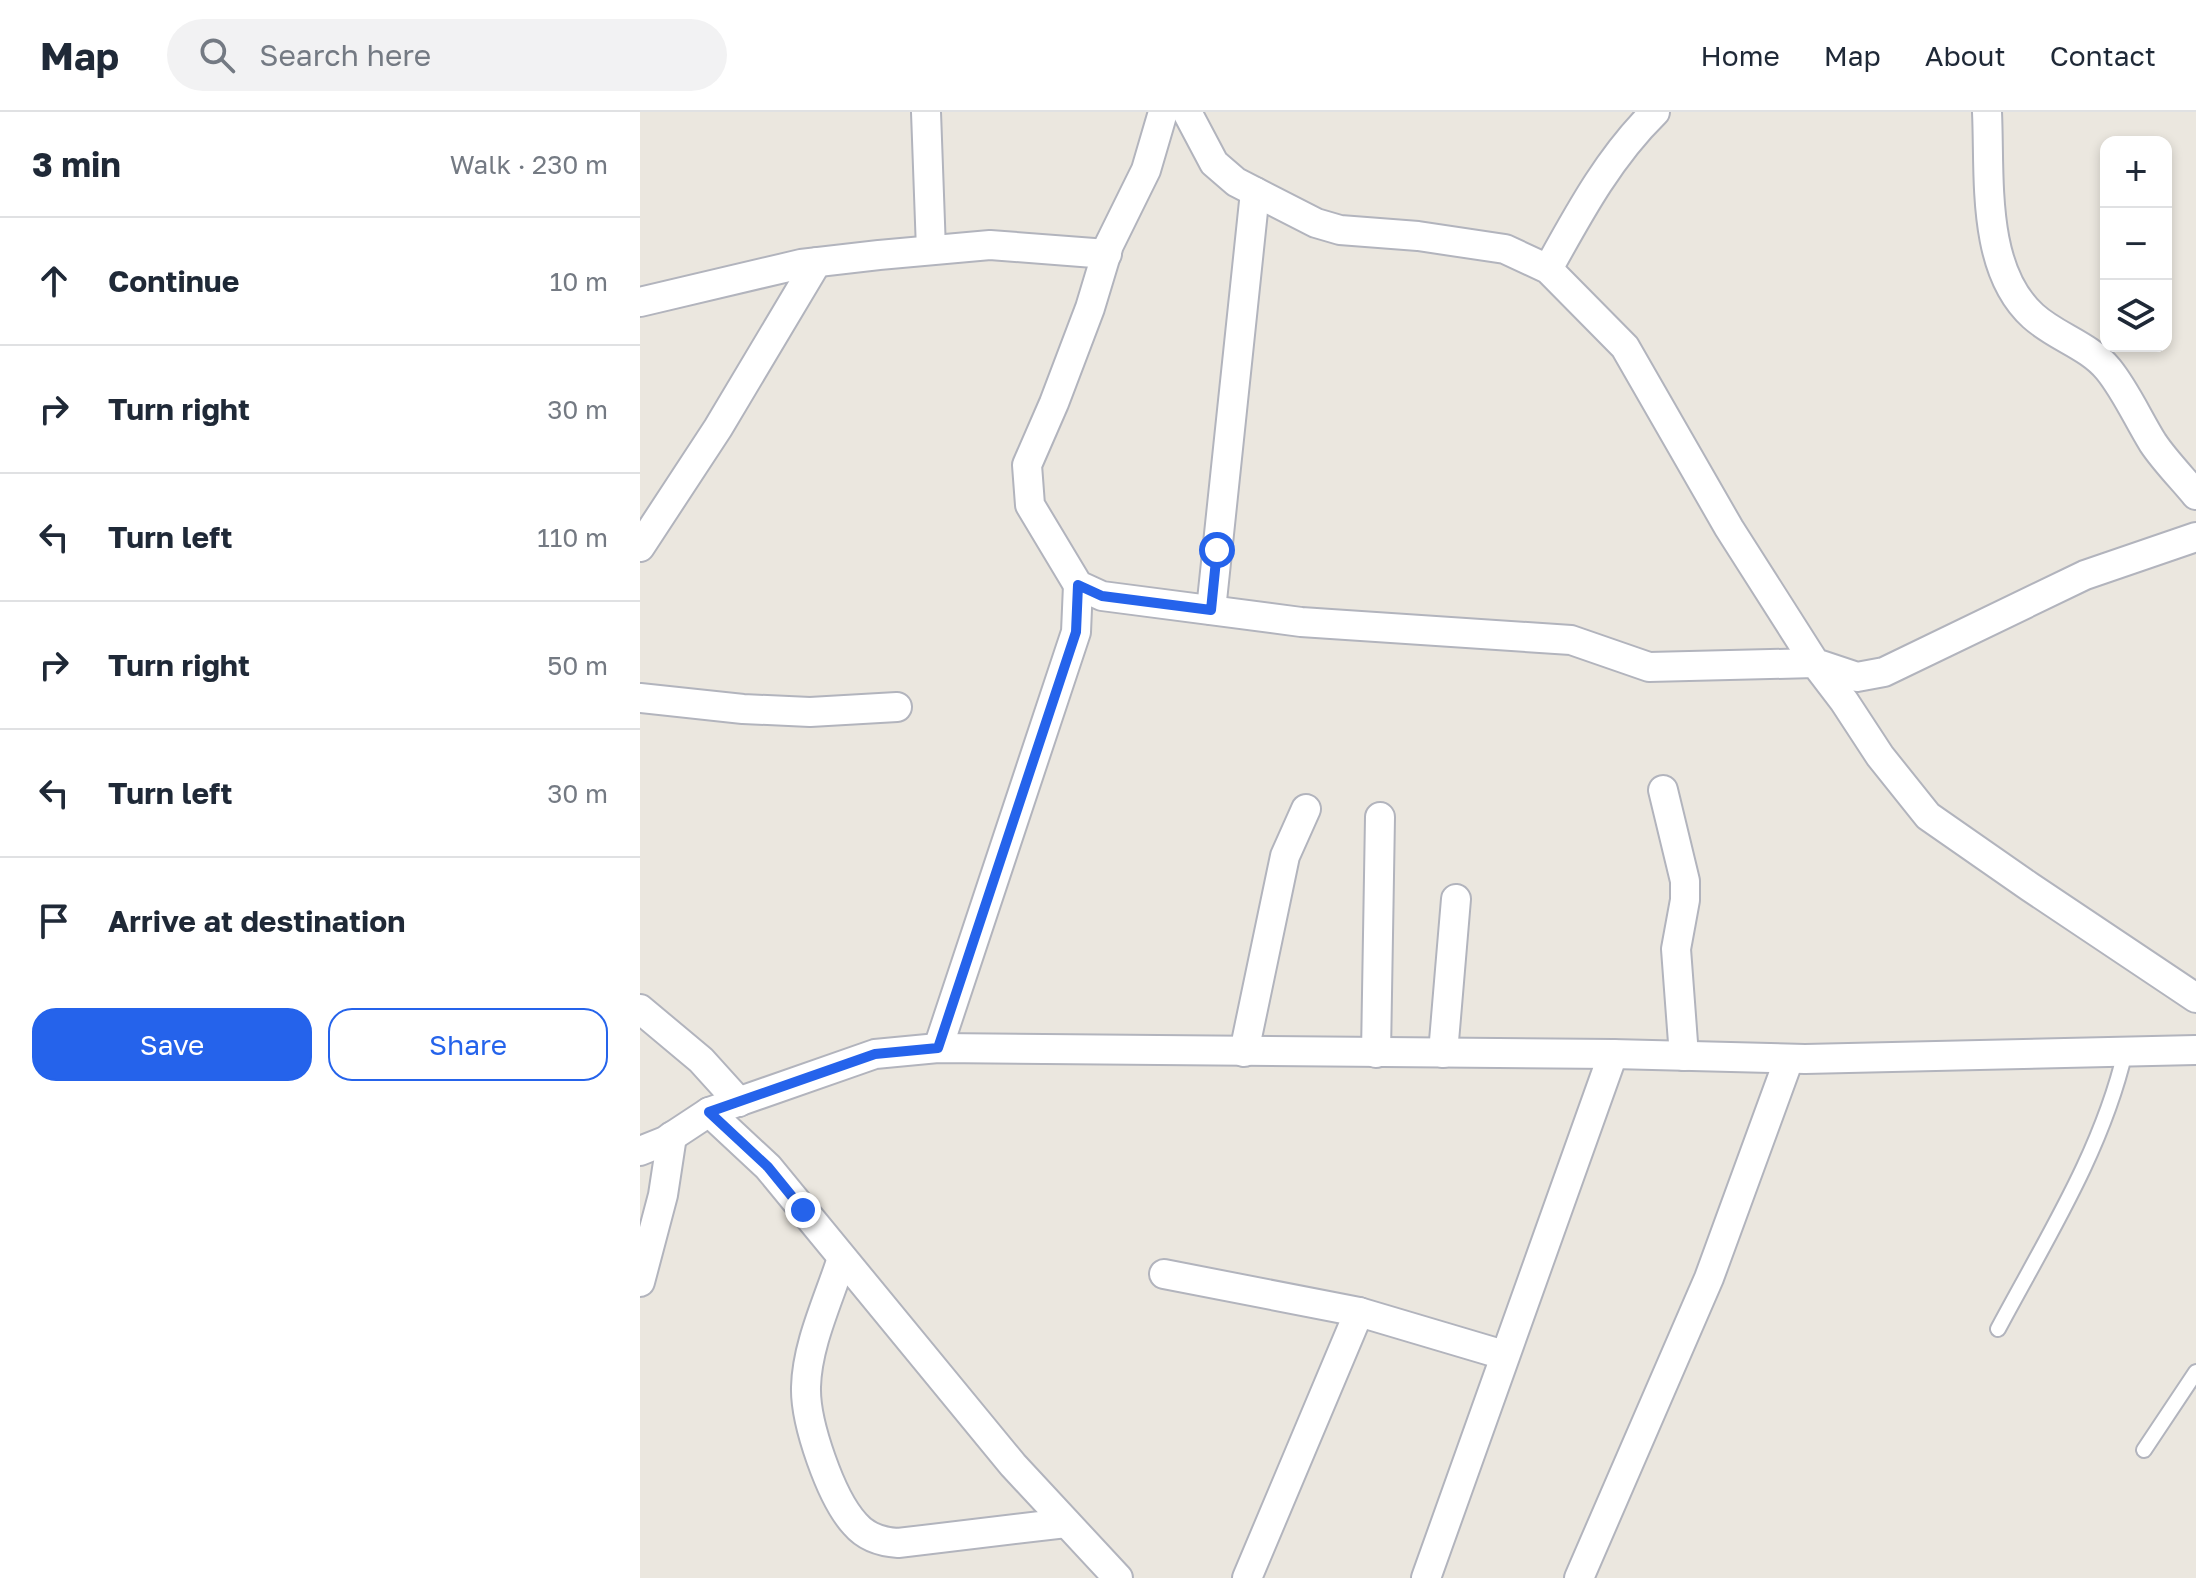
<!DOCTYPE html>
<html lang="en">
<head>
<meta charset="utf-8">
<style>
  :root { --surface:#fff; --page:#f2f2f3; --text:#1f2937; --muted:#747a83; --line:#e0e1e3; --accent:#2563eb }
  body { margin:0; font-family:"Golos Text",sans-serif; background:var(--page); color:var(--text) }
  .controls { position:absolute; right:24px; top:24px; display:grid; overflow:hidden; border-radius:16px; box-shadow:0 4px 12px #0003 }
  .controls button { width:72px; height:72px; display:grid; place-items:center; padding:0; border:0; border-bottom:2px solid var(--line); background:var(--surface); color:var(--text); font:40px sans-serif }
  .stop { position:absolute; width:24px; height:24px; margin:-18px; border:6px solid #2563eb; border-radius:50%; background:#fff }
  .stop.end { background:#2563eb; border-color:#fff; box-shadow:0 2px 8px #0008 }
  .list { margin:0; padding:0; list-style:none }
  h2 { display:flex; justify-content:space-between; align-items:center; height:104px; margin:0; padding:0 32px; font-size:34px }
  h2 small { font-size:26px; font-weight:400; color:var(--muted) }
  .list li { display:grid; grid-template-columns:52px 1fr auto; gap:24px; align-items:center; box-sizing:border-box; height:128px; padding:0 32px; border-top:2px solid var(--line) }
  .list b { display:block; font-size:30px; white-space:nowrap }
  .list em { font-size:26px; font-style:normal; color:var(--muted) }
  .actions { display:flex; gap:16px; padding:24px 32px }
  .actions a { flex:1; padding:18px 0; border:2px solid var(--accent); border-radius:24px; text-align:center; font-size:28px; color:var(--accent) }
  .actions .main { background:var(--accent); color:#fff }
  .icon { flex:none; width:44px; height:44px; fill:none; stroke:currentColor; stroke-width:2; stroke-linecap:round; stroke-linejoin:round }
  .map { position:relative; flex:none; width:1556px; height:1466px; overflow:hidden }
  header { display:flex; align-items:center; gap:48px; box-sizing:border-box; height:112px; padding:0 40px; background:var(--surface); border-bottom:2px solid var(--line) }
  header strong { font-size:38px }
  nav { display:flex; gap:44px; margin-inline-start:auto; font-size:28px }
  .search { width:560px; height:72px; background:var(--page); display:flex; align-items:center; gap:20px; box-sizing:border-box; padding:0 28px; border-radius:44px; color:var(--muted); font-size:30px }
  main { display:flex }
  aside { flex:1; background:var(--surface) }
  .map>svg:first-child { display:block }
</style>
</head>
<body>
<header>
<strong>Map</strong>
<div class="search"><svg class="icon" aria-label="search" viewBox="0 0 24 24"><circle cx="10" cy="10" r="6"/><path d="M15 15l6 6"/></svg>Search here</div>
<nav><a>Home</a><a>Map</a><a>About</a><a>Contact</a></nav>
</header>
<main>
<aside>
<h2>3 min<small>Walk · 230 m</small></h2>
<ul class="list">
<li><svg class="icon" aria-label="ahead" viewBox="0 0 24 24"><path d="M12 20V5M6 11l6-6 6 6"/></svg><div><b>Continue</b></div><em>10 m</em></li>
<li><svg class="icon" aria-label="right" viewBox="0 0 24 24"><path d="M7 20v-9h11M14 6l5 5-5 5"/></svg><div><b>Turn right</b></div><em>30 m</em></li>
<li><svg class="icon" aria-label="left" viewBox="0 0 24 24"><path d="M17 20v-9H6M10 6l-5 5 5 5"/></svg><div><b>Turn left</b></div><em>110 m</em></li>
<li><svg class="icon" aria-label="right" viewBox="0 0 24 24"><path d="M7 20v-9h11M14 6l5 5-5 5"/></svg><div><b>Turn right</b></div><em>50 m</em></li>
<li><svg class="icon" aria-label="left" viewBox="0 0 24 24"><path d="M17 20v-9H6M10 6l-5 5 5 5"/></svg><div><b>Turn left</b></div><em>30 m</em></li>
<li><svg class="icon" aria-label="arrive" viewBox="0 0 24 24"><path d="M6 21V4h12l-3 4 3 4H6"/></svg><div><b>Arrive at destination</b></div></li>
</ul>
<div class="actions"><a class="main">Save</a><a>Share</a></div>
</aside>
<div class="map">
<svg width="1556" height="1466" viewBox="0 0 1556 1466">
  <rect width="100%" height="100%" fill="#ebe7df"/>
  <g fill="none" stroke-linecap="round" stroke-linejoin="round">
    <defs>
      <g id="service">
        <path d="M1358,1217C1406,1127 1462,1039 1485,940"/>
        <polyline points="1504,1338 1556,1260"/>
      </g>
      <g id="minor">
        <polyline points="286,0 291,138"/>
        <polyline points="523,0 506,58 469,133 450,196 414,291 387,353 390,393 438,473 462,484 661,510 931,528 1009,555 1175,551 1204,589 1240,644 1288,704 1390,775 1556,886"/>
        <polyline points="547,0 574,51 596,70 676,111 700,118 778,124 865,137 908,157 985,235 1089,416 1175,551 1217,565 1244,560 1445,463 1556,425"/>
        <path d="M1347,0C1350,65 1341,157 1393,204C1416,225 1448,233 1468,257C1486,279 1498,307 1513,331C1525,349 1542,366 1556,383"/>
        <path d="M908,157C939,101 969,45 1015,0"/>
        <polyline points="0,190 161,152 239,143 350,133 467,142"/>
        <polyline points="0,435 78,316 177,150"/>
        <polyline points="571,498 615,80"/>
        <polyline points="0,586 103,597 170,600 257,595"/>
        <polyline points="1023,678 1045,769 1045,788 1036,837 1044,944"/>
        <polyline points="0,897 61,948 99,990"/>
        <polyline points="298,936 436,520 438,473"/>
        <polyline points="604,940 645,744 666,697"/>
        <polyline points="736,941 740,705"/>
        <polyline points="803,941 816,787"/>
        <polyline points="69,1000 128,1055 373,1353 478,1466"/>
        <polyline points="0,1039 25,1029 69,1000 235,942 298,936 973,942 1165,947 1556,938"/>
        <path d="M202,1146C189,1187 167,1232 166,1275C165,1311 191,1386 215,1412C226,1425 242,1430 258,1431L426,1411"/>
        <polyline points="524,1162 719,1200 864,1243"/>
        <polyline points="0,1170 23,1083 32,1024"/>
        <polyline points="607,1466 719,1200"/>
        <polyline points="786,1466 973,942"/>
        <polyline points="939,1466 1069,1166 1149,947"/>
      </g>
    </defs>
    <use href="#service" stroke="#b2b4bd" stroke-width="18"/>
    <use href="#minor" stroke="#b2b4bd" stroke-width="32"/>
    <use href="#service" stroke="#fff" stroke-width="14"/>
    <use href="#minor" stroke="#fff" stroke-width="28"/>
  </g>
  <g fill="none" stroke-linecap="round" stroke-linejoin="round">
    <polyline stroke="#2563eb" stroke-width="10" points="163,1098 128,1055 69,1000 235,942 298,936 436,520 438,473 462,484 571,498 577,438"/>
  </g>
</svg>
<div class="controls">
<button>+</button>
<button>−</button>
<button><svg class="icon" aria-label="layers" viewBox="0 0 24 24"><path d="M12 4l9 5-9 5-9-5zM3 14l9 5 9-5"/></svg></button>
</div>
<div class="stop" style="left:577px;top:438px"></div>
<div class="stop end" style="left:163px;top:1098px"></div>
</div>
</main>
</body>
</html>
